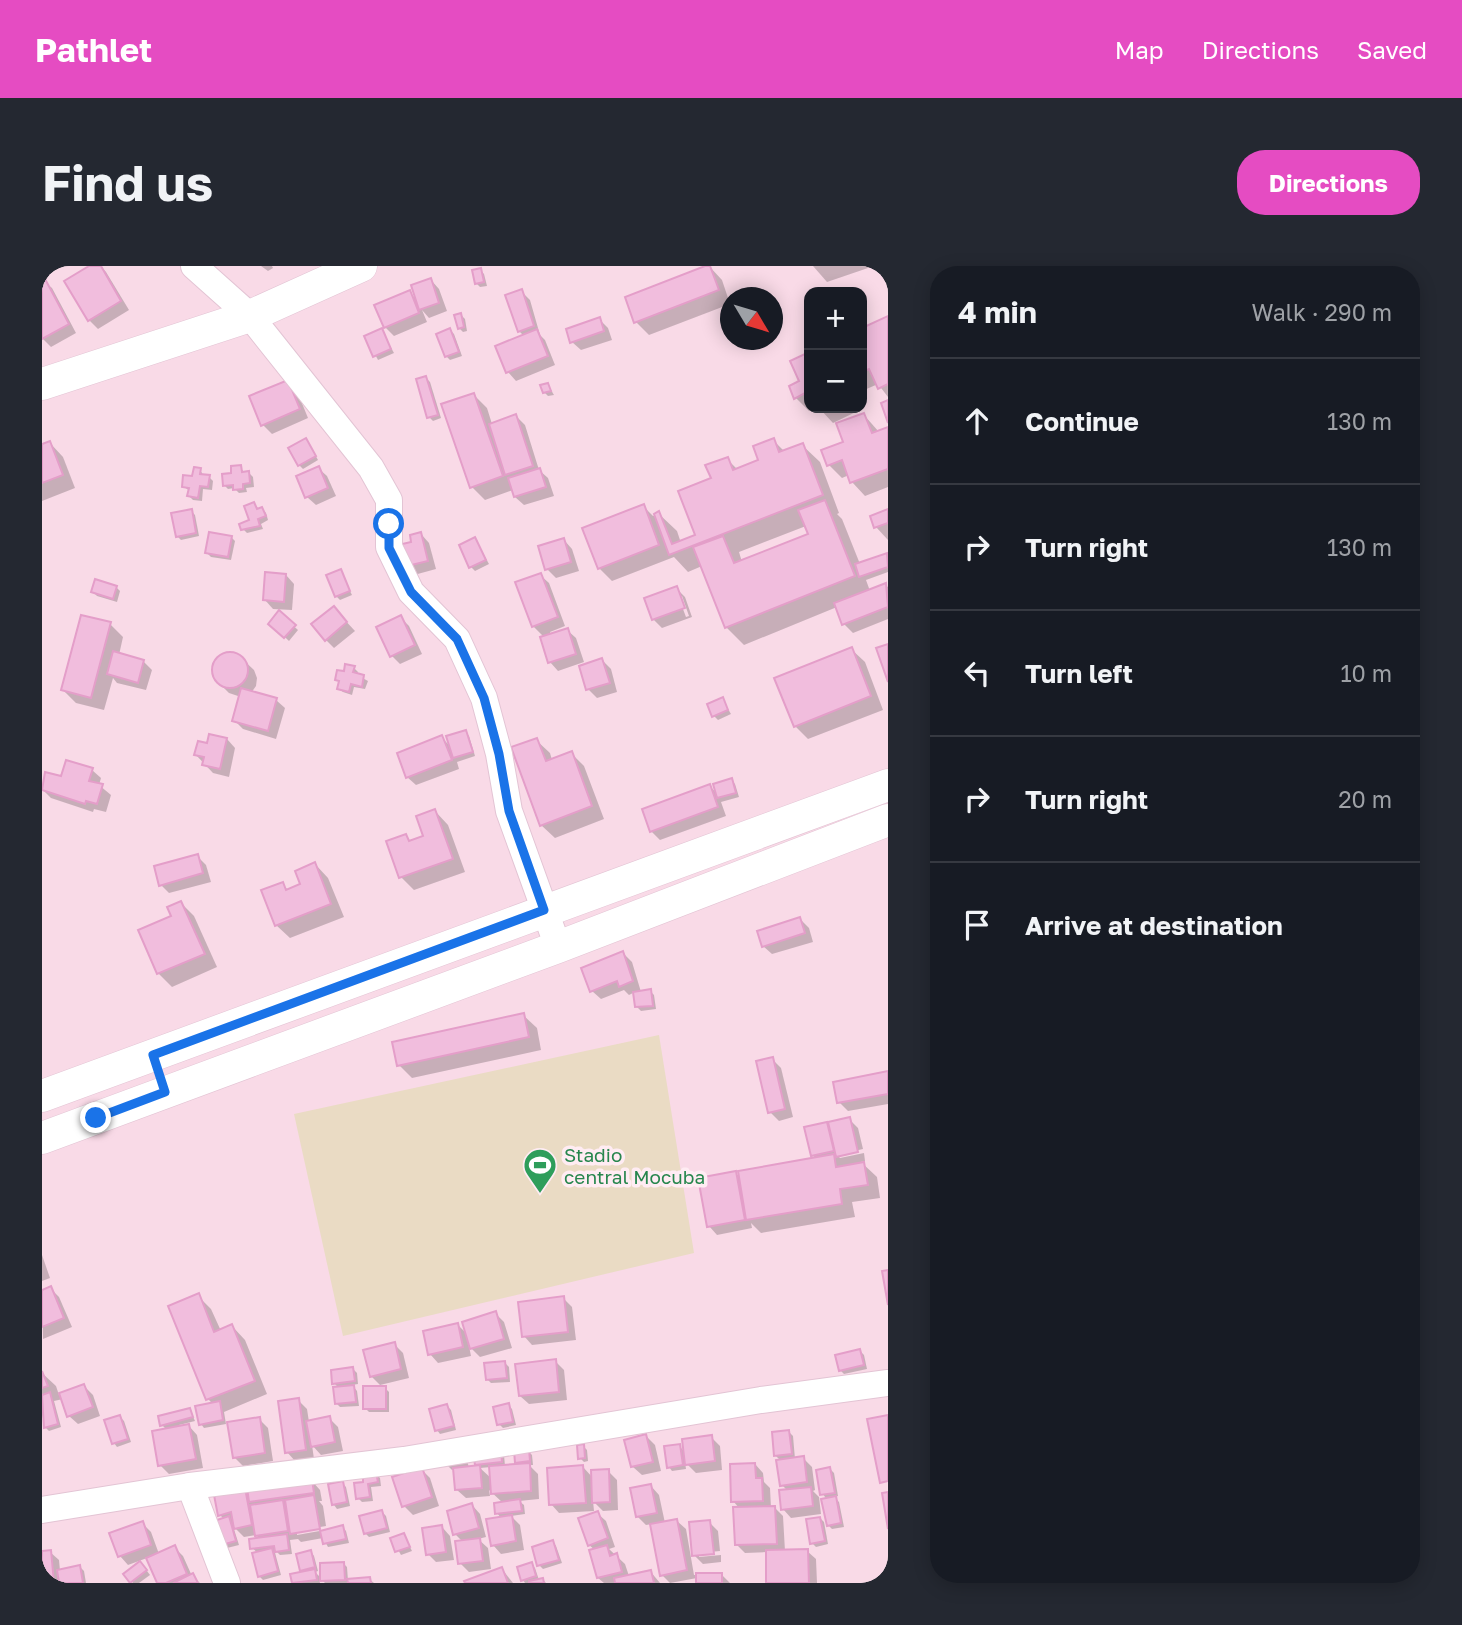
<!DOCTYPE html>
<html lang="en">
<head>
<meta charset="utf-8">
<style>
  :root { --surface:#171b24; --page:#242831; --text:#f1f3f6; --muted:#9ea1a6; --line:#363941; --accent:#e54cc2 }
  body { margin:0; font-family:"Golos Text",sans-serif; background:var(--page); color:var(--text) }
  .controls { position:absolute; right:21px; top:21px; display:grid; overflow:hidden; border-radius:14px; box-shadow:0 4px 18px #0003 }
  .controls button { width:63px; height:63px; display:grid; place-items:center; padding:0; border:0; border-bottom:2px solid var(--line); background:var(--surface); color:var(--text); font:35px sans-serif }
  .compass { position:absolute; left:678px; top:21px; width:63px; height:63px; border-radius:50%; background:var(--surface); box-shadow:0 4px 18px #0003; rotate:128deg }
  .stop { position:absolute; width:21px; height:21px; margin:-16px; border:5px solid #1a73e8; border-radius:50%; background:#fff }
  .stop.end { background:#1a73e8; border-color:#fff; box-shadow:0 2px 7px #0008 }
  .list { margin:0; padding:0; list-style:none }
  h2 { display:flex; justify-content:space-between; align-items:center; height:91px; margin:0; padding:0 28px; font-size:30px }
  h2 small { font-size:23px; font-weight:400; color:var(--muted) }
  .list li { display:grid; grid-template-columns:46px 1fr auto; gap:21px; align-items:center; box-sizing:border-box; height:126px; padding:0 28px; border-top:2px solid var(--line) }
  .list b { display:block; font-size:26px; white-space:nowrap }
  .list em { font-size:23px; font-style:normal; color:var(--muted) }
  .icon { flex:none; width:38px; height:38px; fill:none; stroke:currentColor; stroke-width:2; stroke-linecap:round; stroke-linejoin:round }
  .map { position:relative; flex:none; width:846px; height:1317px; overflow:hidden; border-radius:28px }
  header { display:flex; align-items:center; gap:42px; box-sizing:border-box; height:98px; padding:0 35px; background:var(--accent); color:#fff }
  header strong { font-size:33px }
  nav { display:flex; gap:38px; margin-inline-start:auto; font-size:24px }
  .intro { display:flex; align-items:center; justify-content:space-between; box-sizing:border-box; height:168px; padding:0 42px }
  h1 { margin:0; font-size:49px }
  .button { padding:18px 32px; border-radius:28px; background:var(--accent); color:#fff; font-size:24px; font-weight:700 }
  main { display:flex; gap:42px; padding:0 42px }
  aside { flex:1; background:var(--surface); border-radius:28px; box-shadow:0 4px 18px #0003 }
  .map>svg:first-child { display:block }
</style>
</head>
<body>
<header>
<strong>Pathlet</strong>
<nav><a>Map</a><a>Directions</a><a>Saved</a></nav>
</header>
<div class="intro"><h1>Find us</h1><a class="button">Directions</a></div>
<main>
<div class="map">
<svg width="846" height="1317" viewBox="0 0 846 1317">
  <rect width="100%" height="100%" fill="#fce6ee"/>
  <path fill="#f9dae7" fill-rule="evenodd" d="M0,0H846V1317H0ZM767,26H820V142H767ZM688,32H730V74H688Z"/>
  <polygon fill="#eadbc4" points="617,769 652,987 301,1070 252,848"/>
  <g fill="#0003" fill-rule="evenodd">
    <polygon points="50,0 58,0 64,6 87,44 56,63 47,54"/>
    <polygon points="219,0 230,0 231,2 226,5"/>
    <polygon points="667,0 680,14 688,38 607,69 594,56"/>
    <polygon points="771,0 828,0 829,1 785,16"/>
    <polygon points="438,4 442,8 445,20 438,21 434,17"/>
    <polygon points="0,14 10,22 34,67 9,81 0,72"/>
    <polygon points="389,14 397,23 405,45 387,52 380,44 385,56 352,70 343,61 367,26 376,35"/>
    <polygon points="479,25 488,34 498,69 503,74 513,99 474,115 466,106 482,70 477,65"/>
    <polygon points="419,49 423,53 425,65 421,66 417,62"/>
    <polygon points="846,52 846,131 836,118 820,125 820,64"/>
    <polygon points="557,53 566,62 570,74 539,84 530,76"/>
    <polygon points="339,64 352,87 336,94 324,71"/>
    <polygon points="408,64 412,68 420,90 408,94 404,90"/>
    <polygon points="767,88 767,142 774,142 767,145 754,132 759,116 750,96"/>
    <polygon points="384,112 388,116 399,152 391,155 387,151"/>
    <polygon points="246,116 255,125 266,152 230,168 221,159"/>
    <polygon points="506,119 512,129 506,130 502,126"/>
    <polygon points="432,129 445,142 450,158 474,150 483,159 497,204 506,212 512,230 482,239 473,231 471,224 443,234 430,221"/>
    <polygon points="820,138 822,142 791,157 777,142 820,142"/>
    <polygon points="822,149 837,166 846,163 846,221 823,230 810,216 807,209 800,212 787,199"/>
    <path d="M731,174L743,186L760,179L778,196L797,247L795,248L800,253L818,298L844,289L846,291V306L824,314L828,325L843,319L846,321V353L811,367L802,358L795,341L702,379L684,361L660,300L646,306L632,291L570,315L557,302L601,240L611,250L617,248L635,265L639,277L656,270L671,213L685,193L696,204L718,195ZM764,260L768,269L700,296L697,286Z"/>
    <polygon points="8,177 21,191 33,222 0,235 0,180"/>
    <polygon points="267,178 276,194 261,203 257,199"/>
    <polygon points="198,201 203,208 207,207 211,211 212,221 204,222 205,226 197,227 192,222 186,223 182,219"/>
    <polygon points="276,202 285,210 294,230 274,239 265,231"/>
    <polygon points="158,204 162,210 167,211 171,215 170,224 161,223 160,235 151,234 147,230 148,225 142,221"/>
    <polygon points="211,238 216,244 220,243 224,247 226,254 219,258 221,263 205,267 201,263 209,255"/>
    <polygon points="149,245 153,249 157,270 139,274 135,270"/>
    <polygon points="846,245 846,274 834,261"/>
    <polygon points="379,268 387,277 394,303 372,309 363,300 371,278"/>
    <polygon points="189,271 193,275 189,294 169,291 165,287"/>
    <polygon points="433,273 447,298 433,305 429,301"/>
    <polygon points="522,274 530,283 537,305 514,312 505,303"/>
    <polygon points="298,305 310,329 298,334 294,330"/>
    <polygon points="244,309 252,318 250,344 231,343 223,334"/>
    <polygon points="498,309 507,317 523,360 508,366 509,369 525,364 534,372 542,396 516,405 508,396 502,371 491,360"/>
    <polygon points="74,321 78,325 75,336 55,330 51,326"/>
    <path d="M634,322L643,331L650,351L620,362L611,353ZM636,330H640L647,350L644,351Z"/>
    <polygon points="237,347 256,364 247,375 228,357"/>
    <polygon points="300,351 313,365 292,382 284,374"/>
    <polygon points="358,351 367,360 380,388 358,398 350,390"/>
    <polygon points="68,358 81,371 77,389 101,395 110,404 104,424 75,417 71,412 62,444 34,437 21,424"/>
    <polygon points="809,383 823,396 841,444 766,473 753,460"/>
    <polygon points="188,387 196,389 212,404 215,412 214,420 209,427 234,434 243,442 234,473 201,463 192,454 199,431 187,427 177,417 173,410 172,402 174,395 180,389"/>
    <polygon points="560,394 569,403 575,426 555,432 546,423 539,401"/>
    <polygon points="312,402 316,406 315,409 326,415 323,423 312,421 310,429 301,426 297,423 298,417 295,413"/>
    <polygon points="680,433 689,448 676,454 672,450"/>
    <polygon points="423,466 427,470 433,490 415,496 417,503 374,519 365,511 400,472 409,481"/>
    <polygon points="185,473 193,482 187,511 171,507 154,489"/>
    <polygon points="494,474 508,487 510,494 529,487 542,500 562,553 513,572 499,559"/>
    <polygon points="50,504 59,512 57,519 69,529 64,546 52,543 51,546 9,532 0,523 21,513"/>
    <polygon points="689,514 693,518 697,531 679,536 684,550 618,574 609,565 667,520 676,528"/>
    <polygon points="393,545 406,559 423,606 372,624 359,611 364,570 369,576 383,571"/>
    <polygon points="155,590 164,599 169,616 127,627 119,619"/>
    <polygon points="273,598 286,612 302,651 248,672 234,659 240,618 247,625 260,619"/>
    <polygon points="139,637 152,650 175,701 130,721 116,707 132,651"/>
    <polygon points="758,653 767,662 771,676 730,688 721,680"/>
    <polygon points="581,687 590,696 599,726 608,725 612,729 614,743 599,745 595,741 593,726 587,729 582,724 559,733 550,725"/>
    <polygon points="481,749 495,762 499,784 370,812 357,799"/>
    <polygon points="730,793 739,802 751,851 737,855 728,846"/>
    <polygon points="846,807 846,838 806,845 797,836"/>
    <polygon points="807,853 816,862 821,883 795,889 798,892 822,887 823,895 819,896 835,911 838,932 810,936 813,951 719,967 709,957 710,962 675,969 667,960 693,907 699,912 774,893 771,889 764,863"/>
    <polygon points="0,989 8,1012 0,1015"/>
    <polygon points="8,1022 17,1031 30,1061 1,1073 0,1025"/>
    <polygon points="156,1030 169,1043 179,1065 190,1060 203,1074 225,1128 182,1146 184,1158 162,1162 159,1158 171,1138 166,1133 129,1041"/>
    <polygon points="521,1032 530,1041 534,1074 490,1079 482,1070"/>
    <polygon points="453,1047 462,1056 470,1082 438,1091 427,1080 429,1090 396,1097 388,1088 416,1059 426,1069"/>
    <polygon points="352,1078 361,1087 367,1112 338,1119 329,1110"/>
    <polygon points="818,1085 822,1089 825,1103 802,1108 798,1104"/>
    <polygon points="513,1095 522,1104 525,1134 487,1138 478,1130"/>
    <polygon points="463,1097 467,1101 468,1116 449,1117 445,1113"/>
    <polygon points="311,1103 315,1107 316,1118 310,1119 315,1125 317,1140 298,1141 294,1137 297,1122 292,1117"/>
    <polygon points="0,1107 14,1120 17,1129 42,1120 51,1129 58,1150 36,1158 27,1150 21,1133 12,1135 19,1161 7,1165 3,1161 0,1148"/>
    <polygon points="343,1122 347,1126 347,1146 327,1146 323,1142"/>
    <polygon points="256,1134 265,1143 267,1156 287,1152 296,1161 301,1185 279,1189 270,1179 272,1193 253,1195 245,1186"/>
    <polygon points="466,1139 470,1143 474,1159 461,1162 457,1158"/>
    <polygon points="405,1140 409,1144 414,1164 398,1168 395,1164"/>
    <polygon points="148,1144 153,1155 137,1159 137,1162 147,1160 155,1169 161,1202 127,1208 118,1199 125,1164 120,1159"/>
    <polygon points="78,1151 82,1155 89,1176 75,1181 72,1177"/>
    <polygon points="217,1153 226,1162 231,1195 201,1200 192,1191"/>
    <polygon points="747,1166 751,1170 753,1193 761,1192 770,1201 773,1224 771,1225 777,1231 779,1248 749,1252 741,1243 746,1225 740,1219 739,1195 733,1189"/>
    <polygon points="604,1170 613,1179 619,1205 600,1209 591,1201"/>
    <polygon points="669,1171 678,1180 680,1204 654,1207 643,1196 644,1203 630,1205 627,1201 637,1180 643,1186"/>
    <polygon points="541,1180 545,1184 546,1195 542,1196 538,1192"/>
    <path d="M486,1185L490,1189L491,1199H487L496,1208L497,1233L477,1235L482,1239L483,1248L469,1250L478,1259L482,1284L459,1288L451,1279L459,1252L455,1247L461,1237L447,1224L448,1230L424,1232L415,1224L413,1203L410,1204L406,1200L405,1192L425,1194L427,1202L437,1201L434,1198L462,1189L463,1200L478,1199L475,1196ZM449,1201L450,1213L438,1202Z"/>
    <polygon points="713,1198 721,1207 722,1216 728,1222 729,1242 733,1242 741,1250 743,1285 765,1285 774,1293 775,1317 726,1317 725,1286 703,1287 695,1279 698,1243 691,1235"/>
    <polygon points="541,1201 551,1212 566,1205 575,1214 576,1244 561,1245 551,1235 552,1245 517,1247 509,1238"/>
    <polygon points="379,1203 388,1212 397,1240 371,1249 362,1240"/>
    <polygon points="788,1203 792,1207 796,1230 792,1231 797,1236 802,1261 790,1263 786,1259 785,1234 779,1225"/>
    <polygon points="334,1208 338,1212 339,1220 329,1221 331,1235 320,1236 316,1232 323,1218"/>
    <polygon points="270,1215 278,1224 280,1235 277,1235 281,1240 284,1260 255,1265 255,1269 300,1261 304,1265 307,1277 286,1281 281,1272 259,1276 256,1273 248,1274 250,1288 238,1289 232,1283 239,1309 221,1314 217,1310 216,1287 210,1282 219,1274 214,1269 202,1271 191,1260 197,1279 181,1283 183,1254 178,1249 203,1224 207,1228"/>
    <polygon points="300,1217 304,1221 308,1240 295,1243 292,1239"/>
    <polygon points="609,1220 617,1229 623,1257 635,1255 644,1263 652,1309 679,1308 688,1317 655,1317 655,1312 628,1317 620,1309 610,1258 604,1259 595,1250"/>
    <polygon points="430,1239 438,1248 444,1271 436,1273 446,1282 449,1303 427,1306 418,1297 421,1276 413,1268"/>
    <polygon points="340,1246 344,1250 348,1266 327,1271 323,1267"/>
    <polygon points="555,1247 564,1255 573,1281 567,1283 583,1298 587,1310 608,1305 618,1317 562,1317 556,1312 553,1284 547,1279"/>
    <polygon points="778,1252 782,1256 786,1278 774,1281 770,1277"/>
    <polygon points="667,1256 676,1265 678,1285 657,1287 657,1291 679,1289 679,1296 661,1298 652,1289"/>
    <polygon points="100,1257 109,1266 117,1288 132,1281 141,1290 150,1310 158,1317 117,1317 105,1292 86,1299 78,1290"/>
    <polygon points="400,1261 408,1270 412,1294 394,1296 386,1288"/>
    <polygon points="362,1269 370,1285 359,1289 350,1273"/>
    <polygon points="511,1276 514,1280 520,1297 501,1303 497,1299"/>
    <polygon points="8,1286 17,1294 18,1305 38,1301 42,1305 44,1317 0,1317 0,1287"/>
    <polygon points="269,1286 272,1290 276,1305 273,1306 280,1313 302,1298 305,1301 306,1315 327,1313 332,1317 283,1317 277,1311 278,1317 252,1317 250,1310 263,1307 259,1304"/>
    <polygon points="489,1298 493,1302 497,1314 500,1313 504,1317 483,1317 481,1314"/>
    <polygon points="102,1301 108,1309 97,1317 91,1317 84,1308"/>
    <polygon points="460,1303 471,1317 425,1317"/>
  </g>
  <g fill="#f1bddd" stroke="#e49ec9" stroke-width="2">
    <polygon points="47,0 59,0 79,35 46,55 22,15"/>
    <polygon points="663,0 668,0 677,24 592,57 583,31"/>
    <polygon points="439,2 442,16 433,18 430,4"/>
    <polygon points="2,11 27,58 0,73 0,12"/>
    <polygon points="389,12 397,37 377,44 369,19"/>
    <polygon points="480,23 492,60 476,66 463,29"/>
    <polygon points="368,24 377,47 342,62 332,39"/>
    <polygon points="419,47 422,61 416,63 412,49"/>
    <polygon points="846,50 846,118 836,123 827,103 820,106 820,62"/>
    <polygon points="558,51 562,65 528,77 524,63"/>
    <polygon points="340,62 349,83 331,91 322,70"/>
    <polygon points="408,62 417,86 403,91 394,68"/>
    <polygon points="495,63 506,90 464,107 453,80"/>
    <polygon points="767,86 767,125 752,133 747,120 757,115 748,95"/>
    <polygon points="384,110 396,149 385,152 374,113"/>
    <polygon points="246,114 258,143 219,160 207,130"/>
    <polygon points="506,117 509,125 501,127 498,119"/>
    <polygon points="432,127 461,210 428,222 399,138"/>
    <polygon points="846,134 846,157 839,137"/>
    <polygon points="822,147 830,167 846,161 846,203 808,217 800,194 785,200 779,184 801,176 794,157"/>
    <polygon points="474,148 491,200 463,209 447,158"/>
    <polygon points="264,172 274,190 256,200 246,182"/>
    <polygon points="732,172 737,186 761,177 781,229 627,289 612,248 617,245 630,278 653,269 636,225 669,212 663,199 686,191 691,204 716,194 711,180"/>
    <polygon points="8,175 21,209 0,217 0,178"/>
    <polygon points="199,199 200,206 207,205 208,217 201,218 201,223 191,224 191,219 181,220 180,208 189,207 189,200"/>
    <polygon points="277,200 286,222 263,232 254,210"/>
    <polygon points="152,201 159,202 158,208 168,209 166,221 158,220 156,232 145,230 147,222 140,221 141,209 150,210"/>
    <polygon points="498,202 504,221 472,231 466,212"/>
    <polygon points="783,234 813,310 683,362 651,281 681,270 692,297 766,268 756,244"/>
    <polygon points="212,236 215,243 220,241 224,250 216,253 218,260 199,264 197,258 207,254 202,240"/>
    <polygon points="602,238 617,279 556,303 540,262"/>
    <polygon points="150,243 154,267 134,271 129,247"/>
    <polygon points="846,243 846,257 832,262 828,250"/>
    <polygon points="167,266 190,270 186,291 163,287"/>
    <polygon points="379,266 386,295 361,301 356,279 369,276 368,269"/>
    <polygon points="433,271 444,294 427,302 417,279"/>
    <polygon points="522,272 529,296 503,304 496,280"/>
    <polygon points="845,287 846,301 817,311 813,298"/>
    <polygon points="299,303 308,325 293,331 284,309"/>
    <polygon points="223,306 244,308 242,336 221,334"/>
    <polygon points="499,307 516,351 490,361 473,316"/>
    <polygon points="53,313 75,320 71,333 49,326"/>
    <polygon points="844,317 846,341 800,359 792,337"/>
    <polygon points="635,320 643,342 610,354 602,332"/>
    <polygon points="292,340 305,356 283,375 269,358"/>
    <polygon points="237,344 254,359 242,372 226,358"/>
    <polygon points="39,349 69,356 49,432 19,424"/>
    <polygon points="359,349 373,379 348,391 334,361"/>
    <polygon points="526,362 534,388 506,397 498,371"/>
    <polygon points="846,378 846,416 834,382"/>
    <polygon points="810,381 829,430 752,461 732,412"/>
    <polygon points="71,385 102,394 96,417 65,408"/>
    <circle cx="188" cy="404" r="18"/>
    <polygon points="560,392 568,417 544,424 537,400"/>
    <polygon points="303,398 313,400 311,406 322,409 320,421 309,418 307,426 295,423 297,415 293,414 295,404 302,405"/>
    <polygon points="199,422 235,432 226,465 190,455"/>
    <polygon points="681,431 686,444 670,451 665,438"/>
    <polygon points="424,464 431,486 411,492 404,470"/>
    <polygon points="167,468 185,472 178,503 160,499 162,491 152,489 156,475 165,477"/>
    <polygon points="400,469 410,494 364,512 355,487"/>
    <polygon points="495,472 504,495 530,485 550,540 498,560 469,481"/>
    <polygon points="24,494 51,502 47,515 61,518 55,538 44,535 43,538 0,524 3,506 19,510"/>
    <polygon points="690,512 694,527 675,532 671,518"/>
    <polygon points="668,518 676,541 608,566 600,543"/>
    <polygon points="393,543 411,593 357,612 344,575 364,568 367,575 381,570 374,550"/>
    <polygon points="156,588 161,607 117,620 112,600"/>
    <polygon points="273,596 289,638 233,660 219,624 241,616 244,624 258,618 253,605"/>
    <polygon points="139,635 163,688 115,708 96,664 129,650 125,641"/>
    <polygon points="758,651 763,667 720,681 715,665"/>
    <polygon points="581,685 591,715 577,721 575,715 548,726 539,702"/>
    <polygon points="609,723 611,740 593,741 591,726"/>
    <polygon points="482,747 487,771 355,800 350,776"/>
    <polygon points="731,791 743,843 726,847 714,795"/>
    <polygon points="846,805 846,828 795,837 791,816"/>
    <polygon points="808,851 816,886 794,891 786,856"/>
    <polygon points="785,856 792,885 769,890 762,861"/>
    <polygon points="792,888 794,901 822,896 826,919 798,923 800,938 704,954 696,905"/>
    <polygon points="694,905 703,954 665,961 656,912"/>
    <polygon points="846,1004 846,1039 840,1005"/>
    <polygon points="9,1020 22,1052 0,1061 0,1024"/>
    <polygon points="157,1027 172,1066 190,1058 213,1115 164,1134 126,1040"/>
    <polygon points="522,1030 526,1066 480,1071 476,1036"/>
    <polygon points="454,1045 462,1073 428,1083 420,1056"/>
    <polygon points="416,1057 421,1081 386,1089 381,1065"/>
    <polygon points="353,1076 359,1103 328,1111 321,1084"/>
    <polygon points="818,1083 822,1099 797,1105 793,1089"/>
    <polygon points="514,1093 517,1126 477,1130 473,1098"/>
    <polygon points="463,1095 465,1112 444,1114 442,1097"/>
    <polygon points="311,1101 313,1115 290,1118 289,1104"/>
    <polygon points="0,1105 6,1120 0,1122"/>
    <polygon points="42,1118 51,1141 25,1151 17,1127"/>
    <polygon points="312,1119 314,1136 293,1138 291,1121"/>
    <rect x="321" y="1120" width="23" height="23"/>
    <polygon points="8,1126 16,1158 2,1162 0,1129"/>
    <polygon points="257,1132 264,1184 243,1187 236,1135"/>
    <polygon points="178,1135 181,1154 157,1159 153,1140"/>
    <polygon points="467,1137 471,1156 455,1159 451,1141"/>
    <polygon points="405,1138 412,1160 393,1165 387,1143"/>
    <polygon points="148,1142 151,1151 118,1160 116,1150"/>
    <polygon points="78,1149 86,1173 70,1178 62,1154"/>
    <polygon points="846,1149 846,1215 838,1217 825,1153"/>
    <polygon points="288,1150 293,1176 269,1181 264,1155"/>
    <polygon points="218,1151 223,1187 191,1192 185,1156"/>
    <polygon points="147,1158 154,1193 116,1200 110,1165"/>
    <polygon points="747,1164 750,1188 732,1190 730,1166"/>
    <polygon points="604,1168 611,1196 589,1201 582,1174"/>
    <polygon points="670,1169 673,1195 643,1199 640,1173"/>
    <polygon points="542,1178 543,1192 536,1193 535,1179"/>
    <polygon points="638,1178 641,1199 625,1202 622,1180"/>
    <polygon points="487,1183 488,1195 473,1197 472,1184"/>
    <polygon points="459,1184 460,1196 433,1199 431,1187"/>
    <polygon points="762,1190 765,1216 738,1220 734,1194"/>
    <polygon points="488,1197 489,1225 449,1228 447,1200"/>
    <polygon points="713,1197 714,1212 720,1212 721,1235 689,1236 688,1198"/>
    <polygon points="438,1199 440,1222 413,1224 411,1202"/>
    <polygon points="541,1199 544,1237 507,1239 505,1202"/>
    <polygon points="380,1201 390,1231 360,1241 350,1211"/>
    <polygon points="788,1201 793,1227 778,1229 774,1204"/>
    <polygon points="567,1203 568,1236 550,1237 549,1204"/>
    <polygon points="334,1206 336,1216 326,1218 328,1231 314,1233 312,1217 321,1216 321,1208"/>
    <polygon points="270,1213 272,1227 207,1236 205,1222"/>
    <polygon points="301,1215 305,1236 290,1239 286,1218"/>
    <polygon points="609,1218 615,1247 594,1251 588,1222"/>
    <polygon points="769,1221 771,1240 739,1244 737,1224"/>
    <polygon points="203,1222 210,1259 192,1263 189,1246 176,1250 172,1229"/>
    <polygon points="846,1226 846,1263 840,1227"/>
    <polygon points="272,1229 278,1263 248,1268 243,1234"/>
    <polygon points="794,1230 799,1257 785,1260 779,1233"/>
    <polygon points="478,1233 480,1245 453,1248 452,1237"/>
    <polygon points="241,1234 246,1265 213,1270 208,1239"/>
    <polygon points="430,1237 437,1262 411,1269 405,1245"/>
    <polygon points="733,1240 735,1278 693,1279 691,1241"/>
    <polygon points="340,1244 345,1262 322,1268 317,1250"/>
    <polygon points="556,1245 566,1272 546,1280 536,1252"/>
    <polygon points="470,1249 474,1275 449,1280 444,1253"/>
    <polygon points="187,1250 194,1275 176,1280 169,1256"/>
    <polygon points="778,1251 783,1275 768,1278 764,1253"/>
    <polygon points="635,1253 645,1304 618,1310 608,1258"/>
    <polygon points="668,1254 672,1288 650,1290 647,1256"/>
    <polygon points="101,1255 109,1279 76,1291 67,1267"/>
    <polygon points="301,1259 304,1273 281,1278 278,1265"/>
    <polygon points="400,1259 404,1286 384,1289 380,1262"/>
    <polygon points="362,1267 368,1281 353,1286 348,1272"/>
    <polygon points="245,1268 247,1284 233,1286 232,1280 208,1283 207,1273"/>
    <polygon points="438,1272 441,1295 416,1298 413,1275"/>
    <polygon points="511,1274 517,1294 495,1300 490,1281"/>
    <polygon points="133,1279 145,1308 124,1317 115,1317 104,1292"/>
    <polygon points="565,1279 568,1290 575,1287 580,1306 555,1312 547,1284"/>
    <polygon points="230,1282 236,1305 216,1311 210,1287"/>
    <polygon points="766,1283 767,1317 724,1317 724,1284"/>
    <polygon points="9,1284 12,1317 0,1317 0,1285"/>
    <polygon points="269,1284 273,1301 258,1305 254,1288"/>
    <polygon points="98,1295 105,1304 88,1317 81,1308"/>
    <polygon points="302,1296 303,1314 278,1315 278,1297"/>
    <polygon points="490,1296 494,1310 479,1315 475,1301"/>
    <polygon points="38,1299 41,1317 17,1317 15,1304"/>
    <polygon points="460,1301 466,1317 423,1317 422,1315"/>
    <polygon points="273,1303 275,1314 250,1317 248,1308"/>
    <polygon points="609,1304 612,1317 573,1317 572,1312"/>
    <polygon points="151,1307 156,1317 131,1317"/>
    <rect x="654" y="1307" width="26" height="10"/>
    <polygon points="328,1311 329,1317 306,1317 305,1313"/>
    <polygon points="501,1312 502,1317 487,1317 487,1315"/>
  </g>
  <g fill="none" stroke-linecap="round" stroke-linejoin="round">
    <defs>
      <g id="minor">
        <polyline points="152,0 208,50 329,202 347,234 347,281 369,326 415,373 442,432 457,488 467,545 516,681"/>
        <polyline points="148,1220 185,1317"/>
        <polyline points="0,1244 148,1220 362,1194 719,1134 846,1117"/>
      </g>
      <g id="tertiary">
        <polyline points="0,118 208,50 319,0"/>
        <polyline points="0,830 846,519"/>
        <polyline points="0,872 516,681 846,554"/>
      </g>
    </defs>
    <use href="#minor" stroke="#e3c4d4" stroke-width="28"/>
    <use href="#tertiary" stroke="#e3c4d4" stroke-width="33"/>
    <use href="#minor" stroke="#fff" stroke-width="26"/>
    <use href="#tertiary" stroke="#fff" stroke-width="32"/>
  </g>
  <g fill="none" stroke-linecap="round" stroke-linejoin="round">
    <polyline stroke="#1a73e8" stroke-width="9" points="54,852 123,826 111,789 502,644 467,545 457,488 442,432 415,373 369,326 347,282 347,258"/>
  </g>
  <defs>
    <symbol id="stadium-pin" viewBox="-11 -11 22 30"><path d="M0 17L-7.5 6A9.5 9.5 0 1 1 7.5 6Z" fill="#2e9e5b" stroke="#ffecf3"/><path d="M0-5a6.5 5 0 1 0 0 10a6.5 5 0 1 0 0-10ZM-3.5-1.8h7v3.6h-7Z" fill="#fff"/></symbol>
  </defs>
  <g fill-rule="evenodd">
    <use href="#stadium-pin" x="479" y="880" width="38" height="52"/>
  </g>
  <g text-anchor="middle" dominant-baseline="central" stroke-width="7" stroke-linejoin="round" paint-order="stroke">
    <g font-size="19" fill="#27864d" stroke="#ffecf3" text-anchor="start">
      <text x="522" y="888">Stadio<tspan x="522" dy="22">central Mocuba</tspan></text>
    </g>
  </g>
</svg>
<div class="controls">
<button>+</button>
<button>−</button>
</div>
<svg class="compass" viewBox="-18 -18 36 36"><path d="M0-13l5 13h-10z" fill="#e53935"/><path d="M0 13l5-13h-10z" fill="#9ea1a6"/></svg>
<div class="stop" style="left:347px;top:258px"></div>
<div class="stop end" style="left:54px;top:852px"></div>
</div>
<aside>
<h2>4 min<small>Walk · 290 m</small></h2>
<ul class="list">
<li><svg class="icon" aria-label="ahead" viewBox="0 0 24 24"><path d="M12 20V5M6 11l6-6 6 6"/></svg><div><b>Continue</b></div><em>130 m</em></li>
<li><svg class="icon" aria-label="right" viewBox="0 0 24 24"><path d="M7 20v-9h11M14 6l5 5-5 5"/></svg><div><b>Turn right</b></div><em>130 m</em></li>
<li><svg class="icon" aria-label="left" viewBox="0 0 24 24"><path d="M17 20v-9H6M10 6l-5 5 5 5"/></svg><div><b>Turn left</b></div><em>10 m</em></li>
<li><svg class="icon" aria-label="right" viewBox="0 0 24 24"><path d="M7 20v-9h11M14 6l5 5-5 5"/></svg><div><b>Turn right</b></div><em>20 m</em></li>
<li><svg class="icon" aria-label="arrive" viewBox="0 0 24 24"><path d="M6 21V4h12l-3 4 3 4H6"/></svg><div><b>Arrive at destination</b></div></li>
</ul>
</aside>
</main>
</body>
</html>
